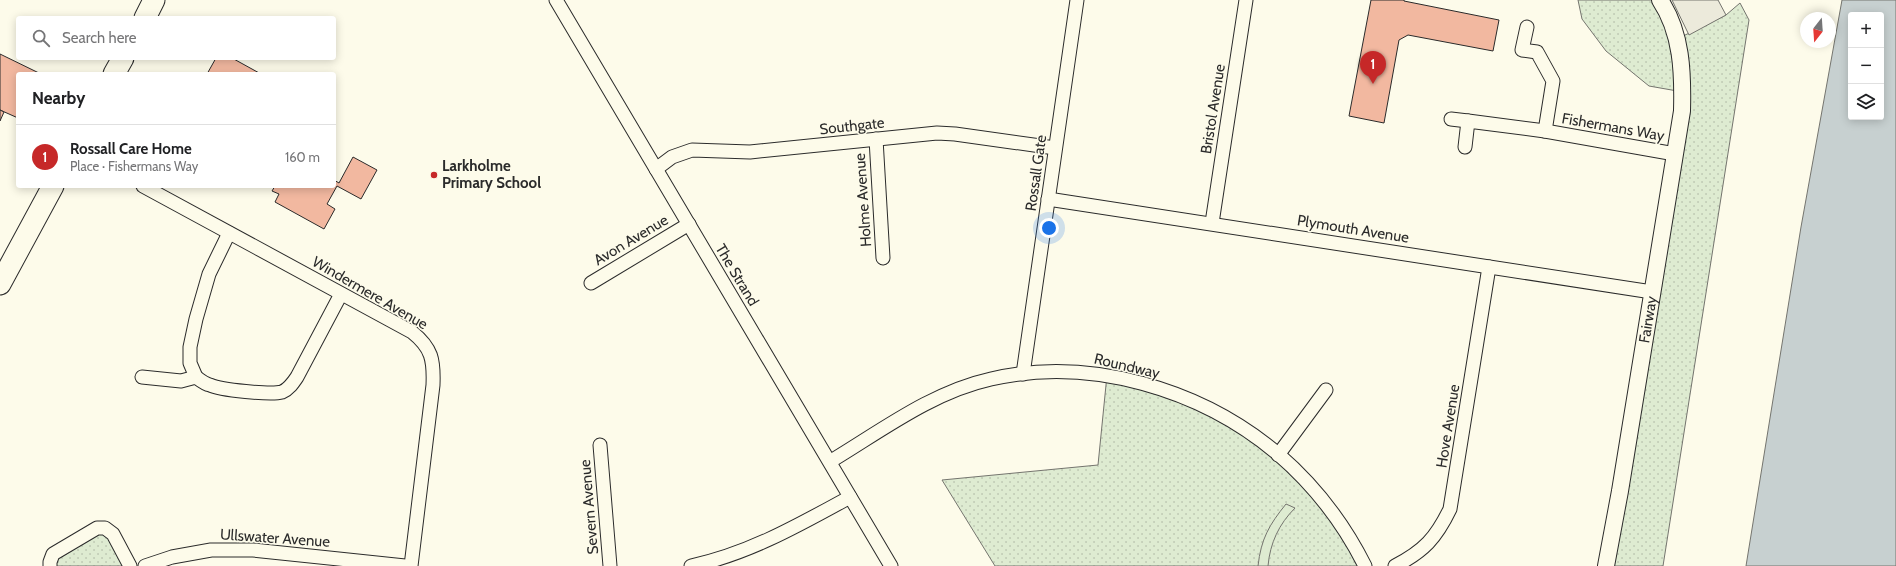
<!DOCTYPE html>
<html lang="en">
<head>
<meta charset="utf-8">
<style>
  :root { --surface:#fff; --page:#f6f6f6; --text:#202124; --muted:#757577; --line:#e0e0e0; --accent:#c62828 }
  body { margin:0; font-family:Cabin,sans-serif; background:var(--page); color:var(--text) }
  .controls { position:absolute; right:12px; top:12px; display:grid; overflow:hidden; border-radius:4px; box-shadow:0 2px 10px #0003 }
  .controls button { width:36px; height:36px; display:grid; place-items:center; padding:0; border:0; border-bottom:1px solid var(--line); background:var(--surface); color:var(--text); font:20px sans-serif }
  .compass { position:absolute; left:1800px; top:12px; width:36px; height:36px; border-radius:50%; background:var(--surface); box-shadow:0 2px 10px #0003; rotate:197deg }
  .you { position:absolute; left:1049px; top:228px; width:14px; height:14px; margin:-10px; border:3px solid #fff; border-radius:50%; background:#1a73e8; box-shadow:0 0 0 6px #1a73e833 }
  .badge { display:grid; place-items:center; width:26px; height:26px; border-radius:50%; background:var(--accent); color:#fff; font-size:13px; font-weight:700 }
  .pin { position:absolute; translate:-50% -33px; filter:drop-shadow(0 1px 2px #0008) }
  .pin::after { content:''; position:absolute; top:21px; width:14px; height:12px; background:inherit; clip-path:polygon(0 0,100% 0,50% 100%) }
  .list { margin:0; padding:0; list-style:none }
  h2 { display:flex; justify-content:space-between; align-items:center; height:52px; margin:0; padding:0 16px; font-size:17px }
  h2 small { font-size:13px; font-weight:400; color:var(--muted) }
  .list li { display:grid; grid-template-columns:26px 1fr auto; gap:12px; align-items:center; box-sizing:border-box; height:64px; padding:0 16px; border-top:1px solid var(--line) }
  .list b { display:block; font-size:15px; white-space:nowrap }
  .list p { margin:0; font-size:13px; white-space:nowrap; color:var(--muted) }
  .list em { font-size:13px; font-style:normal; color:var(--muted) }
  .icon { flex:none; width:22px; height:22px; fill:none; stroke:currentColor; stroke-width:2; stroke-linecap:round; stroke-linejoin:round }
  .map { position:relative; flex:none; width:1896px; height:566px; overflow:hidden }
  .search { position:absolute; background:var(--surface); box-shadow:0 2px 10px #0003; left:16px; top:16px; width:320px; height:44px; display:flex; align-items:center; gap:10px; box-sizing:border-box; padding:0 14px; border-radius:4px; color:var(--muted); font-size:15px }
  .panel { position:absolute; background:var(--surface); box-shadow:0 2px 10px #0003; left:16px; top:72px; width:320px; height:116px; border-radius:4px }
  .map>svg:first-child { display:block }
</style>
</head>
<body>
<div class="map">
<svg width="1896" height="566" viewBox="0 0 1896 566">
  <defs>
    <pattern id="grass-dots" width="8" height="8" patternUnits="userSpaceOnUse"><rect width="8" height="8" fill="#deebd1"/><path d="M2 2h.1M6 6h.1" fill="none" stroke="#bfcab4" stroke-width="1.8" stroke-linecap="round"/></pattern>
  </defs>
  <rect width="100%" height="100%" fill="#fdfbea"/>
  <g fill="url(#grass-dots)" stroke="#74746e">
    <polygon points="1578,0 1660,0 1677,39 1726,15 1740,3 1749,20 1663,566 1606,566 1683,92 1649,86 1606,51 1582,19"/>
    <polygon points="1107,375 1227,419 1310,486 1365,566 995,566 942,480 1098,465"/>
    <polygon points="105,528 130,566 50,566 53,554"/>
  </g>
  <path fill="#deebd1" stroke="#74746e" d="M1286,504L1295,508C1279,524 1270,543 1268,566H1258C1261,539 1269,525 1286,504Z"/>
  <polygon fill="#eceadb" stroke="#74746e" points="1672,0 1718,0 1726,15 1689,35"/>
  <path fill="#c7d0d0" stroke="#74746e" fill-rule="evenodd" d="M1842,0H1896V566H1746L1801,227ZM1851,15H1881V117H1851Z"/>
  <g fill="#f2b8a0" stroke="#2b2b2b">
    <polygon points="1371,0 1404,0 1404,1 1499,20 1493,51 1408,35 1399,40 1384,123 1349,116"/>
    <polygon points="0,54 41,74 18,74 18,118 0,110"/>
    <polygon points="216,58 232,58 261,74 207,74"/>
    <polygon points="0,110 4,112 0,121"/>
    <polygon points="353,157 377,170 361,199 337,186 327,204 335,209 324,229 275,202 279,194 272,191 275,186 334,186 334,180 339,183"/>
  </g>
  <g fill="none" stroke-linecap="round" stroke-linejoin="round">
    <defs>
      <g id="minor">
        <polyline points="556,0 891,566"/>
        <polyline points="1527,27 1522,50 1537,52 1553,81 1545,131"/>
        <polyline points="1451,119 1468,121"/>
        <polyline points="876,139 883,258"/>
        <polyline points="1465,147 1468,121 1545,131 1675,154"/>
        <polyline points="656,169 672,157 692,150 750,152 937,133 955,134 1055,148"/>
        <path d="M143,186L412,332C432,348 434,360 433,385L411,566"/>
        <polyline points="1048,199 1652,292"/>
        <polyline points="1212,223 1246,0"/>
        <polyline points="591,283 689,224"/>
        <polyline points="1023,374 1077,0"/>
        <path d="M142,377L181,381L196,377C200,380 205,384 210,385C220,390 271,395 282,392C289,389 293,383 297,377L341,294"/>
        <polyline points="196,377 190,363 190,347 196,319 209,274 229,233"/>
        <polyline points="600,445 610,566"/>
        <polyline points="1278,455 1326,390"/>
        <path d="M831,461C881,431 932,392 991,379C1090,356 1201,389 1278,454C1314,485 1344,524 1365,566"/>
        <polyline points="50,566 50,562 53,554 97,528 105,528 113,534 130,566"/>
        <polyline points="145,566 172,557 211,550 253,550 405,566"/>
        <path d="M691,566C748,554 799,525 850,497"/>
        <path d="M1395,566C1424,551 1436,538 1450,509L1489,267"/>
      </g>
      <g id="tertiary">
        <path id="s1" d="M1606,566L1620,491L1682,111C1683,73 1682,33 1660,0"/>
      </g>
      <g id="primary">
        <polyline points="145,18 154,0"/>
        <polyline points="114,74 123,58"/>
        <polyline points="0,284 53,186"/>
      </g>
    </defs>
    <use href="#minor" stroke="#2b2b2b" stroke-width="15"/>
    <use href="#tertiary" stroke="#2b2b2b" stroke-width="18"/>
    <use href="#primary" stroke="#2b2b2b" stroke-width="23"/>
    <use href="#minor" stroke="#fdfbea" stroke-width="13"/>
    <use href="#tertiary" stroke="#fdfbea" stroke-width="16"/>
    <use href="#primary" stroke="#fdfbea" stroke-width="21"/>
  </g>
  <circle fill="#c62828" stroke="#fdfbea" stroke-width="1.5" cx="434" cy="175" r="4"/>
  <g text-anchor="middle" dominant-baseline="central" stroke-width="3" stroke-linejoin="round" paint-order="stroke">
    <g font-size="15" fill="#2b2b2b" stroke="#fdfbea">
      <text transform="translate(1213 109) rotate(-81)">Bristol Avenue</text>
      <text transform="translate(852 126) rotate(-6)">Southgate</text>
      <text transform="translate(1613 127) rotate(10)">Fishermans Way</text>
      <text transform="translate(1036 173) rotate(-82)">Rossall Gate</text>
      <text transform="translate(863 200) rotate(-94)">Holme Avenue</text>
      <text transform="translate(1353 229) rotate(9)">Plymouth Avenue</text>
      <text transform="translate(631 240) rotate(-31)">Avon Avenue</text>
      <text transform="translate(737 275) rotate(59)">The Strand</text>
      <text transform="translate(370 293) rotate(30)">Windermere Avenue</text>
      <text stroke="none"><textPath href="#s1" startOffset="250">Fairway</textPath></text>
      <text transform="translate(1127 366) rotate(13)">Roundway</text>
      <text transform="translate(1448 426) rotate(-81)">Hove Avenue</text>
      <text transform="translate(589 507) rotate(-95)">Severn Avenue</text>
      <text transform="translate(275 538) rotate(4)">Ullswater Avenue</text>
    </g>
    <g font-size="15" font-weight="bold" fill="#2b2b2b" stroke="#fdfbea" text-anchor="start">
      <text x="442" y="166">Larkholme<tspan x="442" dy="17">Primary School</tspan></text>
    </g>
  </g>
</svg>
<div class="controls">
<button>+</button>
<button>−</button>
<button><svg class="icon" aria-label="layers" viewBox="0 0 24 24"><path d="M12 4l9 5-9 5-9-5zM3 14l9 5 9-5"/></svg></button>
</div>
<svg class="compass" viewBox="-18 -18 36 36"><path d="M0-13l5 13h-10z" fill="#e53935"/><path d="M0 13l5-13h-10z" fill="#757577"/></svg>
<div class="you"></div>
<div class="pin badge" style="left:1373px;top:84px">1</div>
<div class="search"><svg class="icon" aria-label="search" viewBox="0 0 24 24"><circle cx="10" cy="10" r="6"/><path d="M15 15l6 6"/></svg>Search here</div>
<section class="panel">
<h2>Nearby<small></small></h2>
<ul class="list">
<li><span class="badge">1</span><div><b>Rossall Care Home</b><p>Place · Fishermans Way</p></div><em>160 m</em></li>
</ul>
</section>
</div>
</body>
</html>
